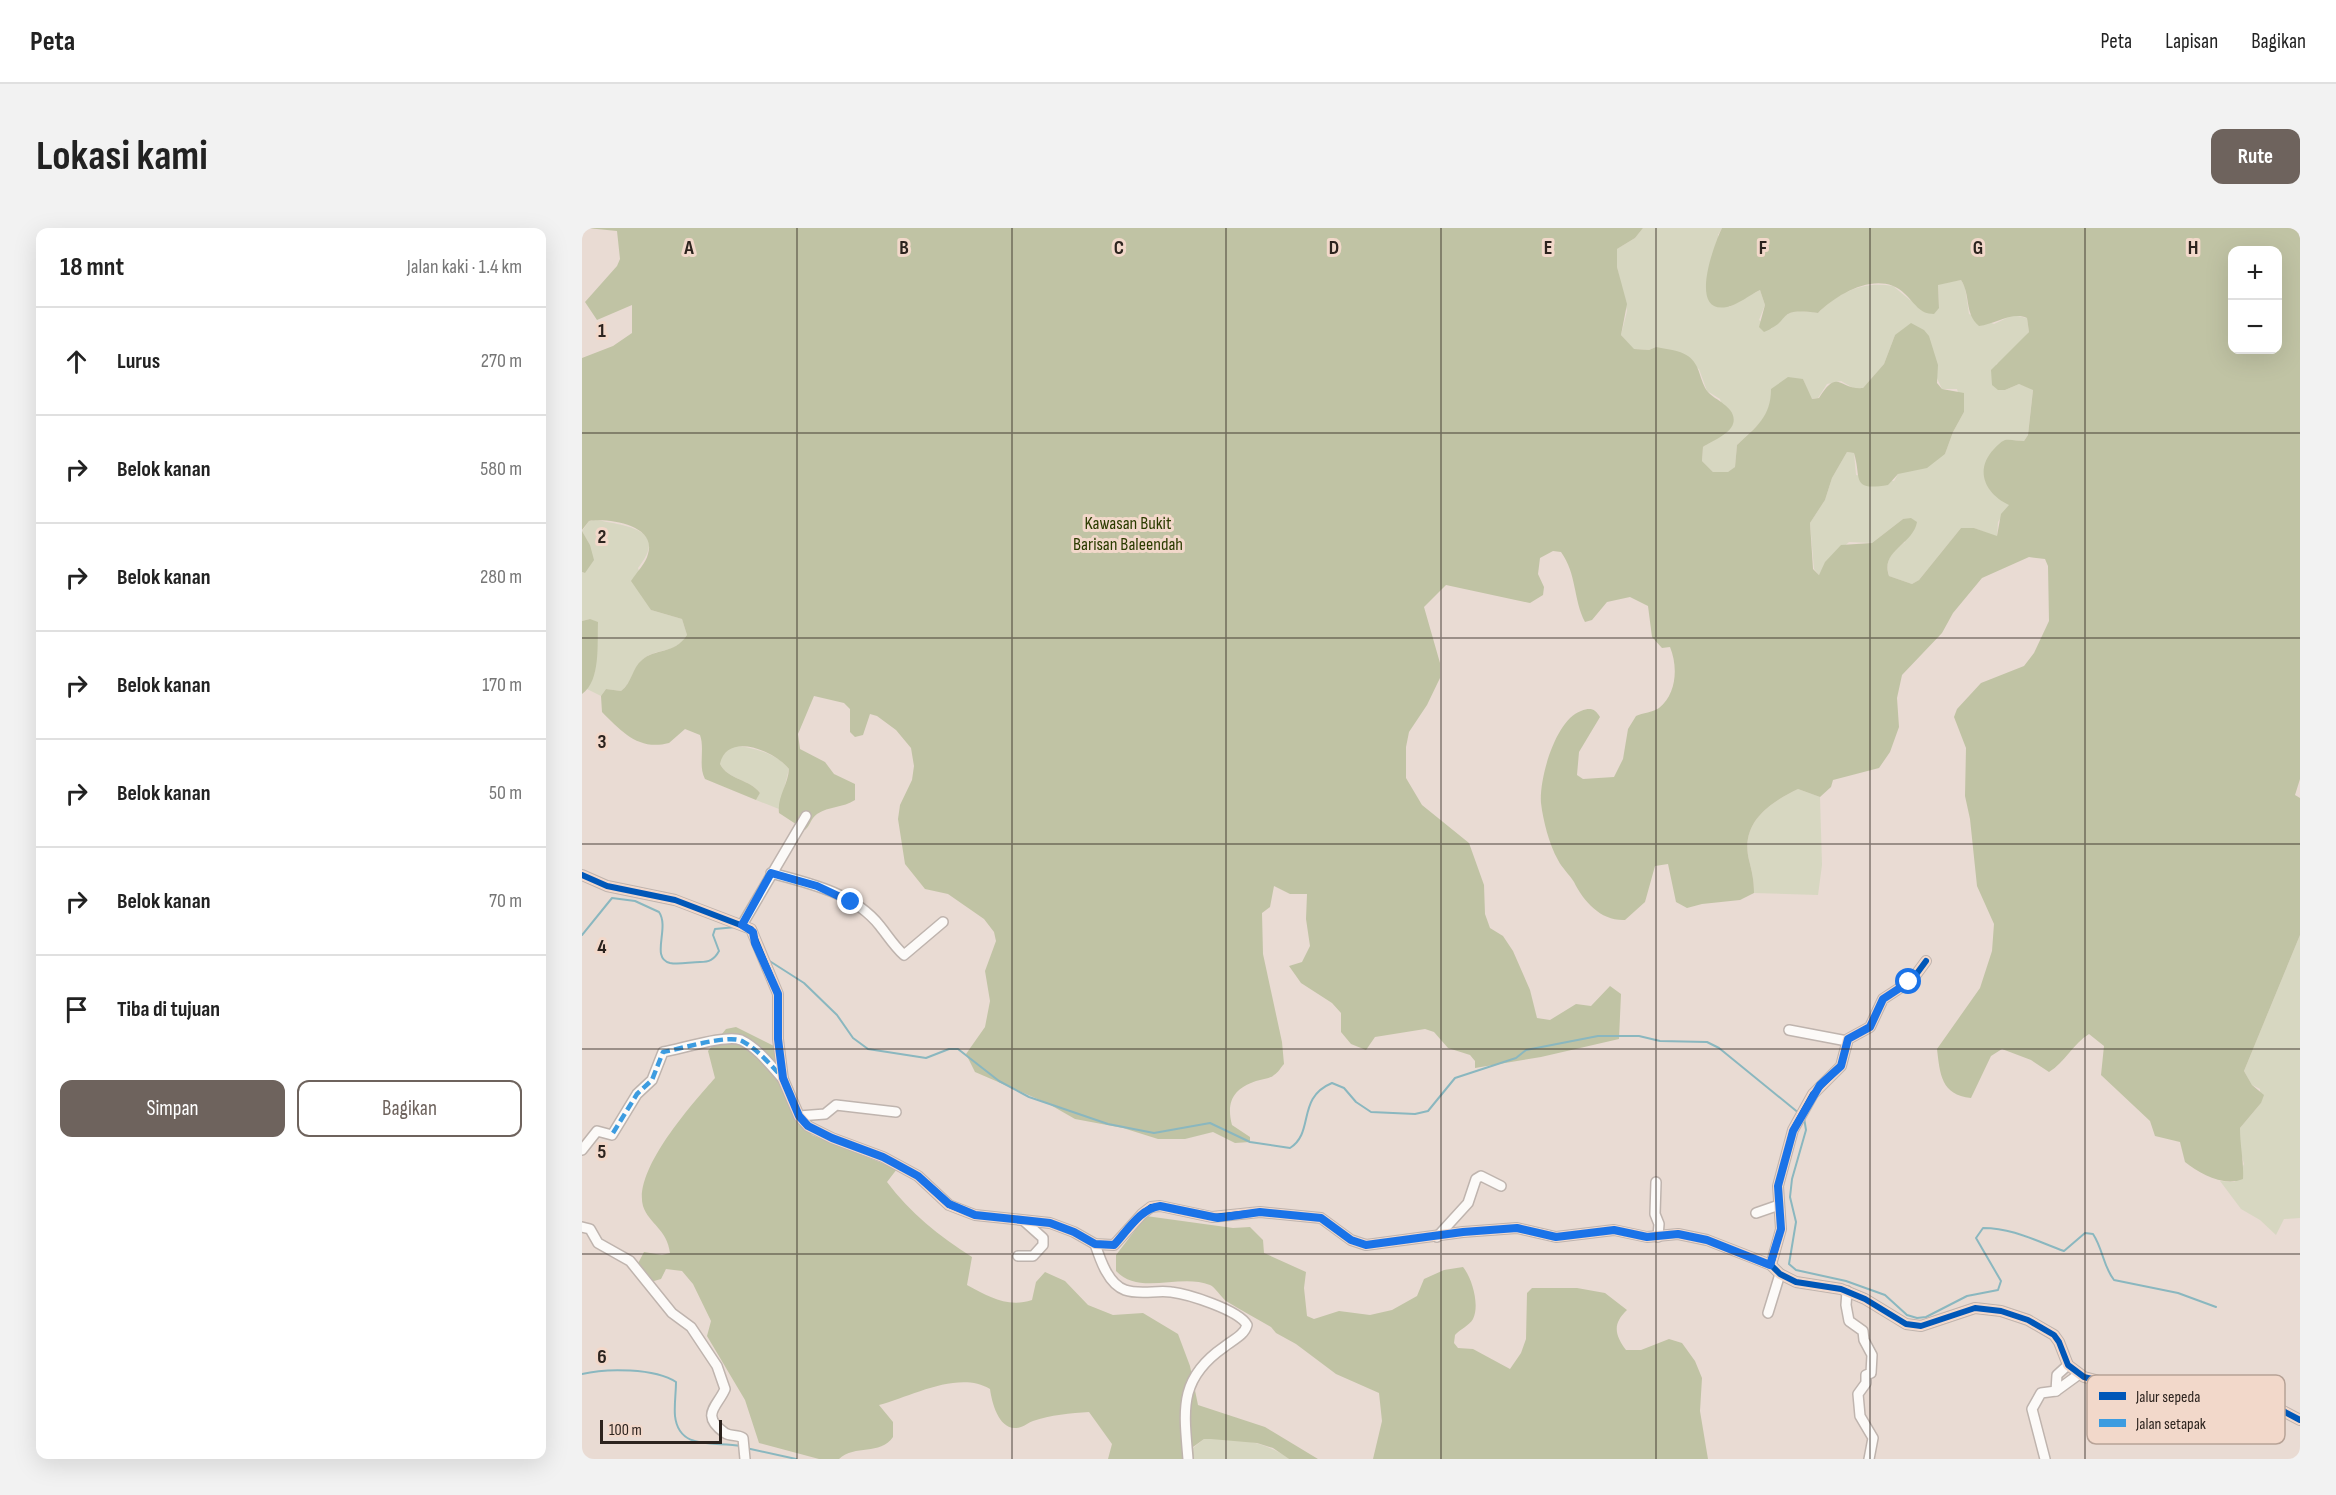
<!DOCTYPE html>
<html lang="id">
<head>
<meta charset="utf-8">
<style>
  :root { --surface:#fff; --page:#f2f2f2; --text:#222; --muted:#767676; --line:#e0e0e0; --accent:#6e635d }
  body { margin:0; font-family:"Sofia Sans Condensed",sans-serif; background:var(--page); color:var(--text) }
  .controls { position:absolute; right:18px; top:18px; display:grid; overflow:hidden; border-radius:12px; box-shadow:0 6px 24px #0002 }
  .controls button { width:54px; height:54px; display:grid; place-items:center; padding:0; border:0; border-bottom:2px solid var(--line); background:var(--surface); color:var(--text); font:30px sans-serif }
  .scale { position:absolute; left:18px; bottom:15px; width:122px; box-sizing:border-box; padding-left:6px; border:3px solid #2c231e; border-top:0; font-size:16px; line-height:21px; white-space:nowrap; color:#2c231e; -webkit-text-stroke:4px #f2d8ca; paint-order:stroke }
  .stop { position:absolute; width:18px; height:18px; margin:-14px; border:4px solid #1a73e8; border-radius:50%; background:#fff }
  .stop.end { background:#1a73e8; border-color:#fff; box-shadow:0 2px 6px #0008 }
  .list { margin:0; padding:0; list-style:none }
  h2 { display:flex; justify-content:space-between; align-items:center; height:78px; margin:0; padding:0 24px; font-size:26px }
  h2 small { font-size:20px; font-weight:400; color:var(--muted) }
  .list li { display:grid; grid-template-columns:39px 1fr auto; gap:18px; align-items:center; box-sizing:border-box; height:108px; padding:0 24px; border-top:2px solid var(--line) }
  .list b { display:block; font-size:22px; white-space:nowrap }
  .list em { font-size:20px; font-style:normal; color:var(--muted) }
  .actions { display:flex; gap:12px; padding:18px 24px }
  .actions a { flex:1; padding:14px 0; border:2px solid var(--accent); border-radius:12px; text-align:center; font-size:21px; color:var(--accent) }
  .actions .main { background:var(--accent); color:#fff }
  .icon { flex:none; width:33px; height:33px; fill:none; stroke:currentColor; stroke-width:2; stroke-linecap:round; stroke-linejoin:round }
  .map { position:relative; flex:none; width:1718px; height:1231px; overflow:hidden; border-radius:12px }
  header { display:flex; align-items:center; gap:36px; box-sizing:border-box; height:84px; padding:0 30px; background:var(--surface); border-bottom:2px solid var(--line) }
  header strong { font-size:28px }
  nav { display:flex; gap:33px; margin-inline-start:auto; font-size:21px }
  .intro { display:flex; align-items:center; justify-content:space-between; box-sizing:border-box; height:144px; padding:0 36px }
  h1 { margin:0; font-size:42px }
  .button { padding:15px 27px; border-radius:12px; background:var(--accent); color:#fff; font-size:21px; font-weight:700 }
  main { display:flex; gap:36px; padding:0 36px }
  aside { flex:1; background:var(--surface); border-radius:12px; box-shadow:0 6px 24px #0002 }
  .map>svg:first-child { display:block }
</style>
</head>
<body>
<header>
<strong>Peta</strong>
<nav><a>Peta</a><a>Lapisan</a><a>Bagikan</a></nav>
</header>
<div class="intro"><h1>Lokasi kami</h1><a class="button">Rute</a></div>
<main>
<aside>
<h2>18 mnt<small>Jalan kaki · 1.4 km</small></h2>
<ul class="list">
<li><svg class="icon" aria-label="ahead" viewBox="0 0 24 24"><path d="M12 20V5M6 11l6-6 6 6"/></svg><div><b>Lurus</b></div><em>270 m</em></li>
<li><svg class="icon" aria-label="right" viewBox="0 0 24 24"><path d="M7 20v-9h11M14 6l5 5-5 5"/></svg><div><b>Belok kanan</b></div><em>580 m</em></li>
<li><svg class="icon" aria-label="right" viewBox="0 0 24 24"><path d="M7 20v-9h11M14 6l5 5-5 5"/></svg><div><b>Belok kanan</b></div><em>280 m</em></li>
<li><svg class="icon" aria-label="right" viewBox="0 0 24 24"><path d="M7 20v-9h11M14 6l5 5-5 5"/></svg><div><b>Belok kanan</b></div><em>170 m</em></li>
<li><svg class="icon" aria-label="right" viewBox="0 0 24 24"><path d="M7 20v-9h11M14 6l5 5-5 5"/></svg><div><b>Belok kanan</b></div><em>50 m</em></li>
<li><svg class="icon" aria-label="right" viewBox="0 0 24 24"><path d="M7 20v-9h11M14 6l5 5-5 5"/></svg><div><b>Belok kanan</b></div><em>70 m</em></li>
<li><svg class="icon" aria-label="arrive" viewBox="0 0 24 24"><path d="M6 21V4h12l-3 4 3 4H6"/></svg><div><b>Tiba di tujuan</b></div></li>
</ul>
<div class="actions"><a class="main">Simpan</a><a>Bagikan</a></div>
</aside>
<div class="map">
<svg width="1718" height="1231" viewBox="0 0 1718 1231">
  <rect width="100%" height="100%" fill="#e9dbd3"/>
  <g fill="#d7d7c1">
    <path d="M1061,0H1140L1136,7L1147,79L1178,62L1183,77L1177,92L1189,101C1208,82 1209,81 1236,85C1257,64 1281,53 1311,58L1328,72L1357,80L1356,56L1379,52L1383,59L1387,86L1412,96L1431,87L1445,90L1447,104L1422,133L1414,136L1423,162L1437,156L1451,161L1446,207L1442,213L1425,212L1428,277L1416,294L1415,309L1392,300H1379L1337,352L1330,356L1307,348C1302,331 1311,323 1323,314L1321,291L1290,315L1267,314L1244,334L1237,347L1232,341L1228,295L1243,272L1250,250L1265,224L1272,225L1274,247L1312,253L1316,246L1363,226L1371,204L1382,184L1375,161H1360L1354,148L1313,107L1302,136L1281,160L1273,161L1259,153L1245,156L1236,170L1229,171L1221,151L1189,176L1180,193L1155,217L1153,239L1147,244H1131L1120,233L1121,219L1147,202L1138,171L1125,163L1117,141L1074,119L1067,122L1051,121L1039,107L1045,83L1035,39V21L1053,10Z"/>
    <path d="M15,292C44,298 88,301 56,340L69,382L100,391L105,407C93,426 77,420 64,429C51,438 51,454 39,463L24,461L19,468L5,461L13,443L8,391L0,393V344L3,345L8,317L0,303L7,293Z"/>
    <path d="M150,518C169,518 196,526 207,541L197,581L174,572L178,565C168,551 146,552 138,536L139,529Z"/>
    <path d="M1216,561L1238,569L1240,637L1236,667L1172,665C1172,652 1170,644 1167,632C1158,595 1187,575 1216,561Z"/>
    <polygon points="1718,707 1718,990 1702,991 1694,1007 1678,992 1659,981 1638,953 1653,954 1662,936 1658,921 1658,900 1679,875 1678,861 1670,857 1662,843"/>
    <path d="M622,1211C652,1209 683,1213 707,1231H612L611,1220Z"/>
  </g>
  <g fill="#c0c3a4" fill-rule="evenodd">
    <path d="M5,0H1061L1053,10L1035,21V39L1045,76L1039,107L1052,121L1067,122L1074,119C1084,121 1097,122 1106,128C1119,137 1117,153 1126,164C1134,173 1156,180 1151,196C1148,206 1130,213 1121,219L1120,233L1131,244H1146L1153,239L1155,217C1174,199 1189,189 1189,161L1206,149L1221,151L1230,171L1237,170C1256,139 1257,162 1281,160L1302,136L1313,107L1329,95L1342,102L1347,108L1356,137L1355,155L1360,161L1382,165V184L1371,204L1363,226L1345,240L1316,246L1306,257C1268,263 1280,251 1272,225L1265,224L1250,250L1243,272L1228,295L1231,341L1237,347L1243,334L1259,317L1290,315L1321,291L1329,290L1335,294C1331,317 1298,322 1307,348L1330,356L1337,352L1379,300H1392L1415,308L1419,286L1427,277C1403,266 1392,242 1412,221C1415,218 1418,214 1423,212C1428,211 1436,213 1442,213L1446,207L1451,162L1437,156L1423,162H1416L1410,157L1409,142L1447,104L1445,90C1431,83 1413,96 1397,98C1382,85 1389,67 1379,52L1356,57L1357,80L1352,86C1337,86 1333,75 1323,66C1298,41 1256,65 1236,85C1192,79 1212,92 1182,104L1177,99L1183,77L1178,62C1168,67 1155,77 1145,79C1105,87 1133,14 1140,0H1718V551L1713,567L1718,570V707L1662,843L1670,857L1682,867L1679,875L1658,900C1658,918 1662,934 1661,951C1642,959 1618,946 1603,934L1598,914L1573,908L1568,893L1519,847L1522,818L1507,806C1491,816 1483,834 1467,844L1449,832L1420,821L1409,828L1389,870C1359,867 1358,846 1355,821L1398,760L1410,723L1412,696L1395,658L1388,591L1383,568L1384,520L1372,489L1375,481L1399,455L1442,438L1452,425L1467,393L1466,338L1463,331L1447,329L1400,350L1371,385L1360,405L1320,447L1315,470L1317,499L1308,524L1297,540L1251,552L1249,559L1238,569L1216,561C1187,575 1158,595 1167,632C1170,644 1172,652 1172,665L1158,672L1120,676L1105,680L1094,674L1086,636L1073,638L1063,674L1043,692C1019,693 1002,674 992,654C987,646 980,640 976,632C967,616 961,592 959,575C957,550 974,491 999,483C1009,479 1013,481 1018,489L997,524L995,547L1001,551L1032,549L1041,531L1046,501L1054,488C1060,485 1072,484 1077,480C1095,466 1096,438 1088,419L1080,420L1070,409L1066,378L1048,369L1025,374L1010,392L1003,394C991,371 995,346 979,324L971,323L958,330L956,346L962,359L961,367L948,375L864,357L842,379L858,435V450L845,477L827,504L824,519V550L840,577L887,615L902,657L903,686L908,700L921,708L931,723L948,762L955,790L968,792L994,776L1009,778L1028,758L1039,766L1037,811L959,829L893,840V833L888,827L866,820L852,804L843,801L793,809L784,822L769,816L759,804V785L750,775L719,755L707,738L720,734L728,718L724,691L725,666H708L692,658L688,679L680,685L681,726L700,814L702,836C699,839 696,845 692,847C688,851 680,851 674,853C651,861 644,874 650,897L668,909V914L653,915L631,904L603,911H576L541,900L493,891L465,875L393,844L384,826L403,799L408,773L403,743L414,713L412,704L402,691L366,666L343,661L323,636L316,591L318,577L330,552L332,538L329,520L314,502L295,488L288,486L281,507L273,509L268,504V481L262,475L232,468L216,506L218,521L243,534L252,546L273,556V572C261,580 247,578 235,586C228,591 229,597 223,602L197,585C195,569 206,557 207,541C193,523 145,503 138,536C146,552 168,551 178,565L174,572L123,551C116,538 123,521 118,507L103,501L87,515C57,523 40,504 20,484L19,468L24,461L39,463C50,455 50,440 60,432C73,420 92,427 105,407L100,391L69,382L49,353C54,345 64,335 66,326C75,297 27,290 7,293L0,302V130L31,118L50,105V77L15,92L3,74L35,38L38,31L35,3ZM1650,22H1696V122H1650Z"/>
    <polygon points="0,303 8,317 12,332 3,345 0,344"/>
    <path d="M8,391L16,394C15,415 19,453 0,466V393Z"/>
    <path d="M154,799L192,818L207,879L230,907L315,941L305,954C328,985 357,1008 390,1029L385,1057C408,1069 425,1080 450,1072L454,1054L463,1044L483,1053L506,1077L531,1087L561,1085L596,1106L608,1138L616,1177L683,1199L736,1231H707L691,1220L675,1215L629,1211H622L611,1219L612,1231H526L530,1216L507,1184C489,1185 468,1187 451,1193C447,1194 443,1198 439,1199C418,1206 410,1176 408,1161C377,1142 330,1168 297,1177L311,1194V1209C298,1228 273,1216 257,1231H237L177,1215L163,1172L125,1108L129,1093L111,1056L100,1043L84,1041L79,1051L72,1053L60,1051L53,1041L62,1024L80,1027L88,1025C85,1001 67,996 61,978C51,942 110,876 133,850L126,823L144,801Z"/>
    <path d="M564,988L651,1000L668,999L681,1012L682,1025L724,1044L722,1060L725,1088L732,1091L757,1083L788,1087L810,1082L835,1068L842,1051L862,1042L881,1039C890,1050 898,1077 891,1091C887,1098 878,1101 873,1107L872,1115L876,1120L891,1121L928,1141L939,1125L944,1111L945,1065L950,1060H995L1023,1065L1045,1082C1030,1096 1033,1107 1044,1122H1059L1087,1111L1100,1115L1113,1133L1120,1150L1118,1183L1126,1231H791L800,1193L797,1165L754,1146L714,1116L694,1105L689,1099C674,1090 658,1082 644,1073C639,1069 633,1059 628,1057C598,1045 557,1068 534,1043V1027Z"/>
  </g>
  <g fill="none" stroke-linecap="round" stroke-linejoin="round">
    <g stroke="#8ab7bf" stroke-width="2">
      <path d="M0,707L30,670L53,673L77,684C88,700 68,730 88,735C97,737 108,734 118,734C127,734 132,732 137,723L131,707L133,701L154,699"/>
      <path d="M186,732L222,755L255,787L271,810L286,821L344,830L367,821H376L417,853L447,869L526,896L572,905L628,895L668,914L708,920C733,904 714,870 750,855L762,860L774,874L789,884L833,886L846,883L873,850L934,830L944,822L1016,808H1057L1078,813L1125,814L1137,820L1218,886"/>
      <path d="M1222,890L1224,902L1210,951L1208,969L1214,994L1207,1036L1214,1042L1264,1053L1303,1067L1325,1087L1335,1090L1344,1089L1385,1068L1416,1062L1419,1053L1394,1010L1401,1000C1431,1000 1454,1013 1482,1023L1503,1005L1511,1006C1521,1021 1521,1038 1532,1052L1596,1065L1634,1079"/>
      <path d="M0,1146C24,1140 73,1140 94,1154C94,1165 92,1177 93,1188C97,1223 132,1213 159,1218"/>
      <polyline points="164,1220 214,1231"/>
    </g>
    <defs>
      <g id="minor">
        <path d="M189,645C227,655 272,665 298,698C306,708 312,718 322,727L361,694"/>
        <polyline points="0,647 25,658 93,672 169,701 196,766 196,811 201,851 217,888 226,898 250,910 301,929 336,948 367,977 393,987 468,995 492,1004 513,1016 532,1017 560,986 569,979 578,978 630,989 678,984 739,990 769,1012 784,1017 881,1004 935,1000 974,1009 1032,1002 1065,1009 1096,1006 1125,1012 1189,1037"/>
        <polyline points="160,697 224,588"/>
        <polyline points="1344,733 1330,752 1301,771 1288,799 1266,811 1259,838 1231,866 1211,902 1196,958 1199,1001 1189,1037 1198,1046 1214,1054 1259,1061 1283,1071 1324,1096 1339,1098 1393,1080 1419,1083 1446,1092 1472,1107 1477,1114 1486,1137 1502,1149 1564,1165 1701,1183 1718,1192"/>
        <polyline points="1207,802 1265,813"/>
        <polyline points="217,888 243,886 254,877 314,884"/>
        <path d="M0,922L15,903L30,907L55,866L70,852L81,824C99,821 145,806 159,812C176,820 189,838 201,851"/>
        <polyline points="1074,954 1073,986 1077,996 1076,1009"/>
        <polyline points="1174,985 1197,977"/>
        <path d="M0,999L8,1001L16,1015L48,1033L90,1085L109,1099L135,1138L143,1161C136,1178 117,1187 143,1205C149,1209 155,1206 161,1210L163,1231"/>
        <polyline points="855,1009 886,975 894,951 899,948 919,958"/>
        <path d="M513,1016C518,1031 526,1056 543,1062C557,1067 575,1062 589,1064C606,1066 657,1082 665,1097C662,1108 650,1112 642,1119C596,1151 602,1182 606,1231"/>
        <polyline points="436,1028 451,1028 461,1017 461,1010 442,993"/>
        <polyline points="1265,1063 1264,1077 1267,1093 1281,1103 1282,1112 1290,1127 1289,1145 1284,1147 1284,1155 1276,1166 1278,1188 1291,1210 1287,1231"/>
        <polyline points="1186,1085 1198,1046"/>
        <polyline points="1474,1163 1496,1147"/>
        <polyline points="1463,1231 1450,1181 1459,1165 1474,1163 1475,1147 1486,1137"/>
      </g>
    </defs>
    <use href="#minor" stroke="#bfb4ae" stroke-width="12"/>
    <use href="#minor" stroke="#fcfaf8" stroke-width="9"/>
    <path stroke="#3d9ce0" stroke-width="4.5" stroke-dasharray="9 4.5" stroke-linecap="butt" d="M31,905L55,866L70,852L81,824C99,821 146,806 160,813C175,821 188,836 199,848"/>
    <defs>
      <g id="cycleway">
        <polyline points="0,647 25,658 93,672 169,701 196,766 196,811 201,851 217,888 226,898 250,910 301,929 336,948 367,977 393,987 468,995 492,1004 513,1016 532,1017 560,986 569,979 578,978 630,989 678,984 739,990 769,1012 784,1017 881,1004 935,1000 974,1009 1032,1002 1065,1009 1096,1006 1125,1012 1189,1037"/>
        <polyline points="1344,733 1330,752 1301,771 1288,799 1266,811 1259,838 1231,866 1211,902 1196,958 1199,1001 1189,1037 1198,1046 1214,1054 1259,1061 1283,1071 1324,1096 1339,1098 1393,1080 1419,1083 1446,1092 1472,1107 1477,1114 1486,1137 1502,1149 1564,1165 1701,1183 1718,1192"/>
      </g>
    </defs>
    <use href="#cycleway" stroke="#f2d8ca" stroke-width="10"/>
    <use href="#cycleway" stroke="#0057b8" stroke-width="6"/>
  </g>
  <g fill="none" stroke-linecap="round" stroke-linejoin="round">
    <path stroke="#1a73e8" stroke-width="8" d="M269,674L235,658L189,645L160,697L171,704L173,715L196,766V811L201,850L217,888L226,898L250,910L301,929L336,948L367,976L393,987L468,995L492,1004L513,1016L532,1017C545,1003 559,980 578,978L636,990L678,984L739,990L769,1012L784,1017L881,1004L935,1000L974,1009L1032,1002L1065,1009L1096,1006L1125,1012L1188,1037L1199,1001L1196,958L1211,903L1238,857L1259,838L1266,811L1288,799L1301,771L1327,754"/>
  </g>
  <path fill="none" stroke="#2c231e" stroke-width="1.5" stroke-opacity="0.55" d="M215,0V1231M430,0V1231M644,0V1231M859,0V1231M1074,0V1231M1288,0V1231M1503,0V1231M0,205H1718M0,410H1718M0,616H1718M0,821H1718M0,1026H1718"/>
  <g text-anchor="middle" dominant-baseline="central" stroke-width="6" stroke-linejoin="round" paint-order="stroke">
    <g font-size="18" fill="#2c3c00" stroke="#f2d8ca">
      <text x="546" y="295">Kawasan Bukit<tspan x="546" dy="21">Barisan Baleendah</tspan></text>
    </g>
  </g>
  <rect x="1505" y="1147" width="198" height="69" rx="9" fill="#f2d8ca" stroke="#b7a296" stroke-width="1.5"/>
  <rect x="1517" y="1164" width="27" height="8" fill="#0057b8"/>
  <rect x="1517" y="1191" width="27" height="8" fill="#3d9ce0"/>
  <g font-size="16" fill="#2c231e">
    <text x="1554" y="1174">Jalur sepeda</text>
    <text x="1554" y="1201">Jalan setapak</text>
  </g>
  <g font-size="20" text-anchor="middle" font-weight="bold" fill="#2c231e" stroke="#f2d8ca" stroke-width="6" stroke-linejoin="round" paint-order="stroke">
    <text x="107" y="26">A</text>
    <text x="322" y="26">B</text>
    <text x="537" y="26">C</text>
    <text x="752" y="26">D</text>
    <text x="966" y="26">E</text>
    <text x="1181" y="26">F</text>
    <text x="1396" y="26">G</text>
    <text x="1611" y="26">H</text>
    <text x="20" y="109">1</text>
    <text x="20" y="315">2</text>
    <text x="20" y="520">3</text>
    <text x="20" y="725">4</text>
    <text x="20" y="930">5</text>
    <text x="20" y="1135">6</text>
  </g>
</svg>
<div class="controls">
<button>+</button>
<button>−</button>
</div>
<div class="scale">100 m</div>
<div class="stop" style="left:1327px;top:754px"></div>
<div class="stop end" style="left:269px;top:674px"></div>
</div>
</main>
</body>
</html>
